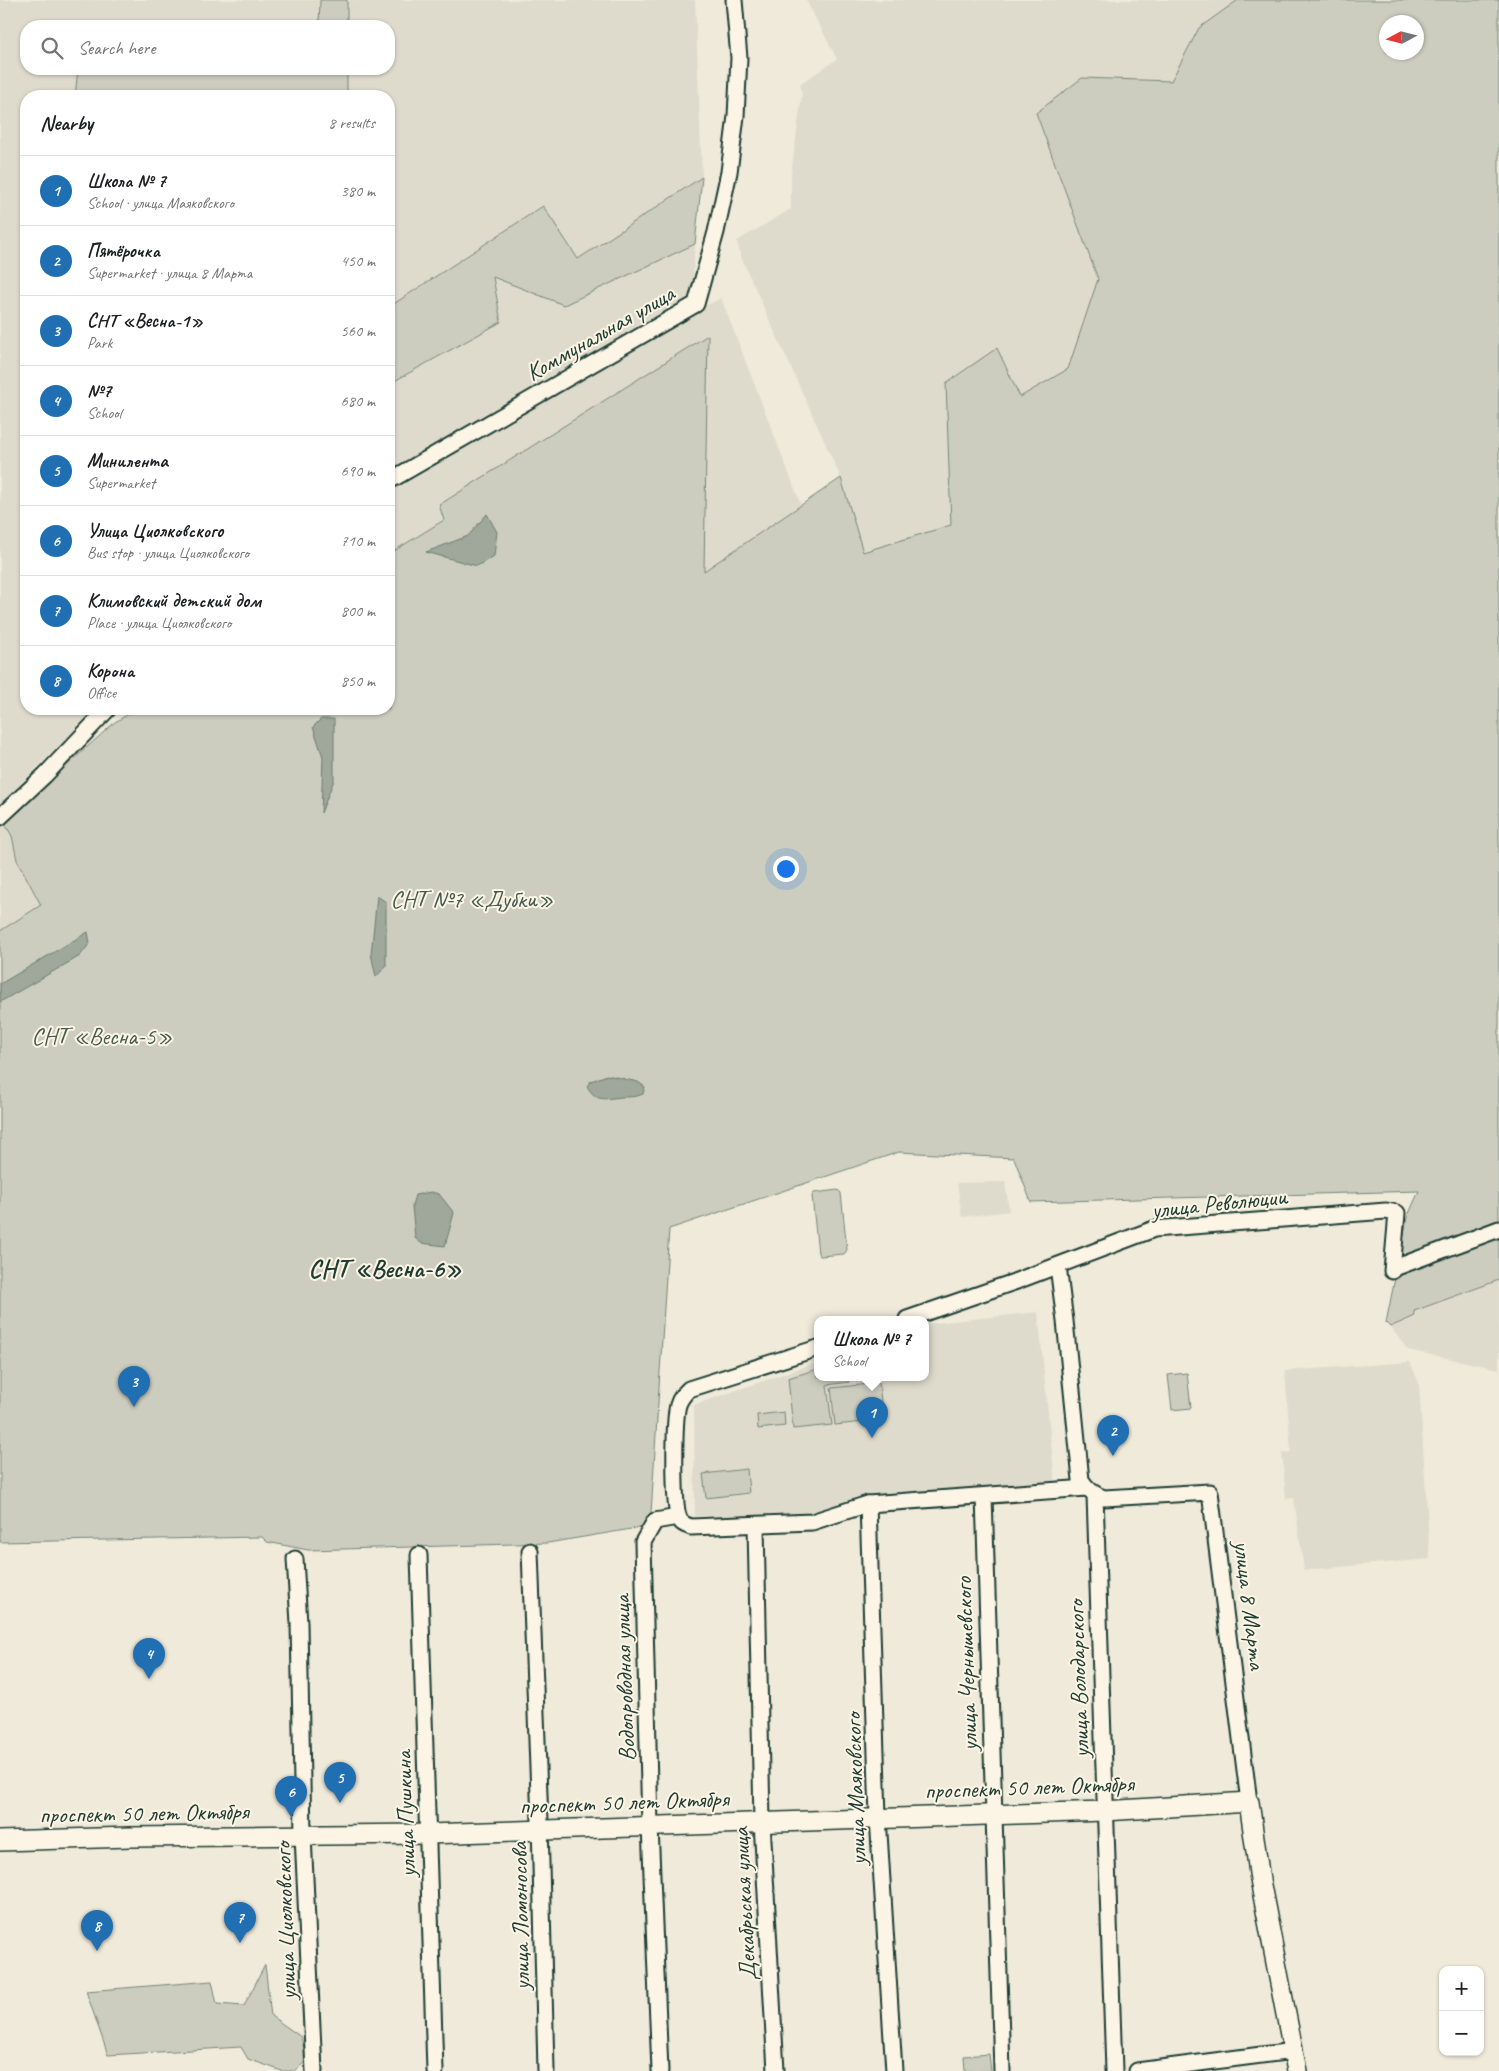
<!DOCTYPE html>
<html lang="en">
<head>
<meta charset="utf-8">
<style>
  :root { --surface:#fff; --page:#f6f6f6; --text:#202124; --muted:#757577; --line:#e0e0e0; --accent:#1f6fb2 }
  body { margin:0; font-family:Caveat,sans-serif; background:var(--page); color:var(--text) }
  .controls { position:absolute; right:15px; bottom:15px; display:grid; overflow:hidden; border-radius:10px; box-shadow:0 1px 4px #0004 }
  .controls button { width:45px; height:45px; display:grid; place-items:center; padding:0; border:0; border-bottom:1px solid var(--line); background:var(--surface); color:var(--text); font:25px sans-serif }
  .compass { position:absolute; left:1379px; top:15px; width:45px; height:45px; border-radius:50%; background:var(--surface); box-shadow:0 1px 4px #0004; rotate:263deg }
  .you { position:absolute; left:785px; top:868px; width:18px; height:18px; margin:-12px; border:4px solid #fff; border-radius:50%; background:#1a73e8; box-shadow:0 0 0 8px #1a73e833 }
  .badge { display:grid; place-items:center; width:32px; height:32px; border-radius:50%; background:var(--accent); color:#fff; font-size:16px; font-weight:700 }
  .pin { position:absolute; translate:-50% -41px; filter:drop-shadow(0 1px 2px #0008) }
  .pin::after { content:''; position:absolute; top:26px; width:18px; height:15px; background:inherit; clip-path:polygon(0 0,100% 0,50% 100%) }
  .popup { position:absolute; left:814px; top:1316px; width:115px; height:65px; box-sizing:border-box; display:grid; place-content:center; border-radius:10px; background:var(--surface); filter:drop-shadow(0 1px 4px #0005); font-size:16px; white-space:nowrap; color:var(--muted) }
  .popup b { font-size:19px; color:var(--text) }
  .popup::after { content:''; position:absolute; left:50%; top:100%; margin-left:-10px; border:10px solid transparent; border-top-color:var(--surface) }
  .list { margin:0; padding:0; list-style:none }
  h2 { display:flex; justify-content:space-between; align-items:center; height:65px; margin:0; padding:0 20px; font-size:21px }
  h2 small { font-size:16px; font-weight:400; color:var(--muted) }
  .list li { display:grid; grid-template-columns:32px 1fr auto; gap:15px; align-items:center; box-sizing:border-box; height:70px; padding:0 20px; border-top:1px solid var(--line) }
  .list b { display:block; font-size:19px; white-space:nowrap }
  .list p { margin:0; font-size:16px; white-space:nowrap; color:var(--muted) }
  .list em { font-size:16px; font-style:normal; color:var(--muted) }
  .icon { flex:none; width:28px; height:28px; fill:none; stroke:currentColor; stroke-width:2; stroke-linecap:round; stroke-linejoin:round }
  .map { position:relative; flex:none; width:1499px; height:2071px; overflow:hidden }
  .search { position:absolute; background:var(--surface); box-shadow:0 1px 4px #0004; left:20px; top:20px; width:375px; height:55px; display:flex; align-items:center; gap:12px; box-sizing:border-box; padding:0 18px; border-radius:20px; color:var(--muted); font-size:19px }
  .panel { position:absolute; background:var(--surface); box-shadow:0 1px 4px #0004; left:20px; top:90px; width:375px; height:625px; border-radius:20px }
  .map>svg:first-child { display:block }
</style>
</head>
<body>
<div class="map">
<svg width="1499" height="2071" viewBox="0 0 1499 2071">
  <rect width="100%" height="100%" fill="#efeada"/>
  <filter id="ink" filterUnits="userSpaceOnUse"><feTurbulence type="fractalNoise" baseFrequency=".02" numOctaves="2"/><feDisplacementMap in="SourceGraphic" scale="10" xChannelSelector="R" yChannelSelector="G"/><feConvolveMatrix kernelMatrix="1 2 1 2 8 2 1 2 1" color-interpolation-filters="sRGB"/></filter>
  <g filter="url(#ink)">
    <g fill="#dedbcc">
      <polygon points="0,0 320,0 319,26 26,26 26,69 78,69 75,96 26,96 26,709 97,709 0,804"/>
      <polygon points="347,0 695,0 702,177 578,259 543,206 389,307 389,96 347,96 347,69 389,69 389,26 347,26"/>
      <polygon points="806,0 1238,0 1199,28 1171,81 1082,78 1036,113 1098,279 1068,369 1020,397 998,349 946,383 952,525 863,552 841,478 741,257 737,241 791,209 791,175 802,95 800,84 837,59"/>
      <polygon points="695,244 692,295 389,471 389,384 501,322 493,276 564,305"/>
      <polygon points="721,298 801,505 703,572 708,335 439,505 444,520 389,554 389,489 684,317"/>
      <polygon points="4,822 12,836 17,860 41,905 0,931 0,825"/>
      <polygon points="1005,1182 1009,1211 962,1217 957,1183"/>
      <polygon points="1499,1280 1499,1369 1408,1350 1390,1327 1415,1316 1413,1311"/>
      <polygon points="1038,1312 1055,1484 849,1500 813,1517 695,1516 694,1405 818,1362 818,1377 926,1377 926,1324"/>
      <polygon points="1410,1362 1419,1383 1430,1559 1304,1570 1294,1498 1286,1499 1285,1487 1282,1453 1291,1452 1285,1371"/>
    </g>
    <g fill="#cccdbf" stroke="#76857a" fill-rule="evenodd">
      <polygon points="320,0 347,0 347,26 319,26"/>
      <path d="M1238,0H1499V1280L1414,1311L1415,1316L1390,1327L1386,1323L1407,1218L1419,1191L1031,1202L1014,1158L899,1152L669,1229L651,1513L647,1517L643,1527L548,1543L308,1550L267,1542L262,1537L0,1542V931L41,905L17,860L12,836L4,822L115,722L137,709H389V554L444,520L439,505L708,335L704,571L841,478L863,552L951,525L946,383L997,348L1020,397L1068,369L1098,279L1036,113L1082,78L1171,81L1199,28ZM1386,22H1416V52H1386Z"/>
      <polygon points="78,69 347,69 347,96 75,96"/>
      <polygon points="702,177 695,244 564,305 493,277 501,322 389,384 389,307 543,206 578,259"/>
      <polygon points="838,1190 841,1193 847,1250 844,1254 820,1256 818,1253 812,1196 814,1193"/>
      <polygon points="818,1369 818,1377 847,1377 849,1382 827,1385 832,1425 793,1429 788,1378"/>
      <polygon points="1187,1373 1191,1408 1172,1410 1168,1375"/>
      <polygon points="879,1383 883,1420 835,1425 831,1388"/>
      <polygon points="784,1412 785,1426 758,1429 757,1415"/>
      <polygon points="747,1469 749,1493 706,1498 703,1474"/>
      <polygon points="265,1965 271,2016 301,2037 307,2060 295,2071 282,2071 248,2059 241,2047 108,2055 86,1991 212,1981 217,2004 244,2006"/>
      <polygon points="989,2054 991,2071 965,2071 964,2056"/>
    </g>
    <g fill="#9fa89a" stroke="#6c7d71">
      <polygon points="487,514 497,532 494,556 477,566 426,552 468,536"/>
      <polygon points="321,719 334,719 334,780 321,813 323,757 313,727"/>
      <polygon points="377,896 386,902 386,966 376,977 371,954"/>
      <polygon points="88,932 90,943 80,956 0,1002 0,984"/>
      <path d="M607,1075L638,1082L645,1087L643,1094C636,1097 630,1097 623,1097C606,1098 597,1104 587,1086L591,1081Z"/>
      <polygon points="431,1192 439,1194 454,1213 445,1246 421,1243 415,1238 412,1206 415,1195"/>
    </g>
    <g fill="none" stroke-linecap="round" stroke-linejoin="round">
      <defs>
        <g id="minor">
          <polyline points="389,481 696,304 716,232 729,172 736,116 739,58 734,0"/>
          <polyline points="0,817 45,775 108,709"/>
          <path d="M1058,1266L1065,1321L1081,1480C1087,1489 1093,1494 1104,1498L1210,1492L1249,1802"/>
          <polyline points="907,1319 1014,1282 1154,1229 1386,1211 1397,1213 1392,1271 1397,1267 1499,1229"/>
          <path d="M818,1348L689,1389C684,1394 680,1398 678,1405C674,1419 673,1506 679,1518C681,1524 686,1525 691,1527L812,1522L868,1504L1087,1488"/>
          <polyline points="1095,1495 1114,2071"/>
          <polyline points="984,1496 1002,2071"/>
          <polyline points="868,1504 878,1817 894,2071"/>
          <polyline points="756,1525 762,1822 776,2071"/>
          <polyline points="530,1551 540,1822 546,2071"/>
          <polyline points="419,1555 435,2071"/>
          <polyline points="295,1559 299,1623 303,1835 314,2071"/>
          <polyline points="660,2071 650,1826 643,1542 655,1521 678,1517"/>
          <polyline points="1137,2071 1293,2051"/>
        </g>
        <polyline id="major" points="0,1841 130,1837 428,1834 1104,1811 1249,1802 1260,1880 1297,2071"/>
      </defs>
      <use href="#minor" stroke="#1f3d34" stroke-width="19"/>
      <use href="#major" stroke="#1f3d34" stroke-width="22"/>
      <use href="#minor" stroke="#fcf5e5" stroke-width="15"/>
      <use href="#major" stroke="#fcf5e5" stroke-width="19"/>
    </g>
  </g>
  <g text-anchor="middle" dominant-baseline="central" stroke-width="4" stroke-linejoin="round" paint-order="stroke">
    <g font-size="24" fill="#1f3d34" stroke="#fcf5e5">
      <text transform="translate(600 333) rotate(-30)">Коммунальная улица</text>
      <text transform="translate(1219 1203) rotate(-6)">улица Революции</text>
      <text transform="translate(1250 1605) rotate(83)">улица 8 Марта</text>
      <text transform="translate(966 1664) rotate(-92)">улица Чернышевского</text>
      <text transform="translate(624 1678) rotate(-92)">Водопроводная улица</text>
      <text transform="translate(1078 1679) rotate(-92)">улица Володарского</text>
      <text transform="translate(1029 1787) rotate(-2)">проспект 50 лет Октября</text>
      <text transform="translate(855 1789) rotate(-92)">улица Маяковского</text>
      <text transform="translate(624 1802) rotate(-2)">проспект 50 лет Октября</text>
      <text transform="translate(144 1813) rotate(-1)">проспект 50 лет Октября</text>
      <text transform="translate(405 1814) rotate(-92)">улица Пушкина</text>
      <text transform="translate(744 1904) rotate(-93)">Декабрьская улица</text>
      <text transform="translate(520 1916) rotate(-91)">улица Ломоносова</text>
      <text transform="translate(285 1921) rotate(-92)">улица Циолковского</text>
    </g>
    <g font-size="24" fill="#425a50" stroke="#fcf5e5">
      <text x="472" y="899">СНТ №7 «Дубки»</text>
      <text x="102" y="1036">СНТ «Весна-5»</text>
    </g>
    <g font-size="25" font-weight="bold" fill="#1f3d34" stroke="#fcf5e5">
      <text x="385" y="1269">СНТ «Весна-6»</text>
    </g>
  </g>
</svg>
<div class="controls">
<button>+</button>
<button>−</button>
</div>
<svg class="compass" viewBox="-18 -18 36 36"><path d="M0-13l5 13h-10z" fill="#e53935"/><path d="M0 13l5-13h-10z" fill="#757577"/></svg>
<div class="you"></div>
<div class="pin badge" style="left:872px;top:1438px">1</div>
<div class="popup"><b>Школа № 7</b>School</div>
<div class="pin badge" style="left:1113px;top:1456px">2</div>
<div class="pin badge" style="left:134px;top:1407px">3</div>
<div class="pin badge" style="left:149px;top:1679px">4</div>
<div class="pin badge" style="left:340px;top:1803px">5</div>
<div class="pin badge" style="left:291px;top:1817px">6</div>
<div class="pin badge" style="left:240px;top:1943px">7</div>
<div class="pin badge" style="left:97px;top:1951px">8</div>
<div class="search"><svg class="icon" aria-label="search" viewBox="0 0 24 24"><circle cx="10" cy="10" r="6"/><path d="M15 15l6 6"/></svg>Search here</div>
<section class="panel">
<h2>Nearby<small>8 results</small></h2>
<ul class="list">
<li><span class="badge">1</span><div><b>Школа № 7</b><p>School · улица Маяковского</p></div><em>380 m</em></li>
<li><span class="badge">2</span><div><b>Пятёрочка</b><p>Supermarket · улица 8 Марта</p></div><em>450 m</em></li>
<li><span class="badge">3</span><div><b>СНТ «Весна-1»</b><p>Park</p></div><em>560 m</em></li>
<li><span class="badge">4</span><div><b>№7</b><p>School</p></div><em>680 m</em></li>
<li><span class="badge">5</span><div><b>Минилента</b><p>Supermarket</p></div><em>690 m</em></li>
<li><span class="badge">6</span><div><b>Улица Циолковского</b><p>Bus stop · улица Циолковского</p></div><em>710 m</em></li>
<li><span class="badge">7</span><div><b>Климовский детский дом</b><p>Place · улица Циолковского</p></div><em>800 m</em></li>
<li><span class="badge">8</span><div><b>Корона</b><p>Office</p></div><em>850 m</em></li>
</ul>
</section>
</div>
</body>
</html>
